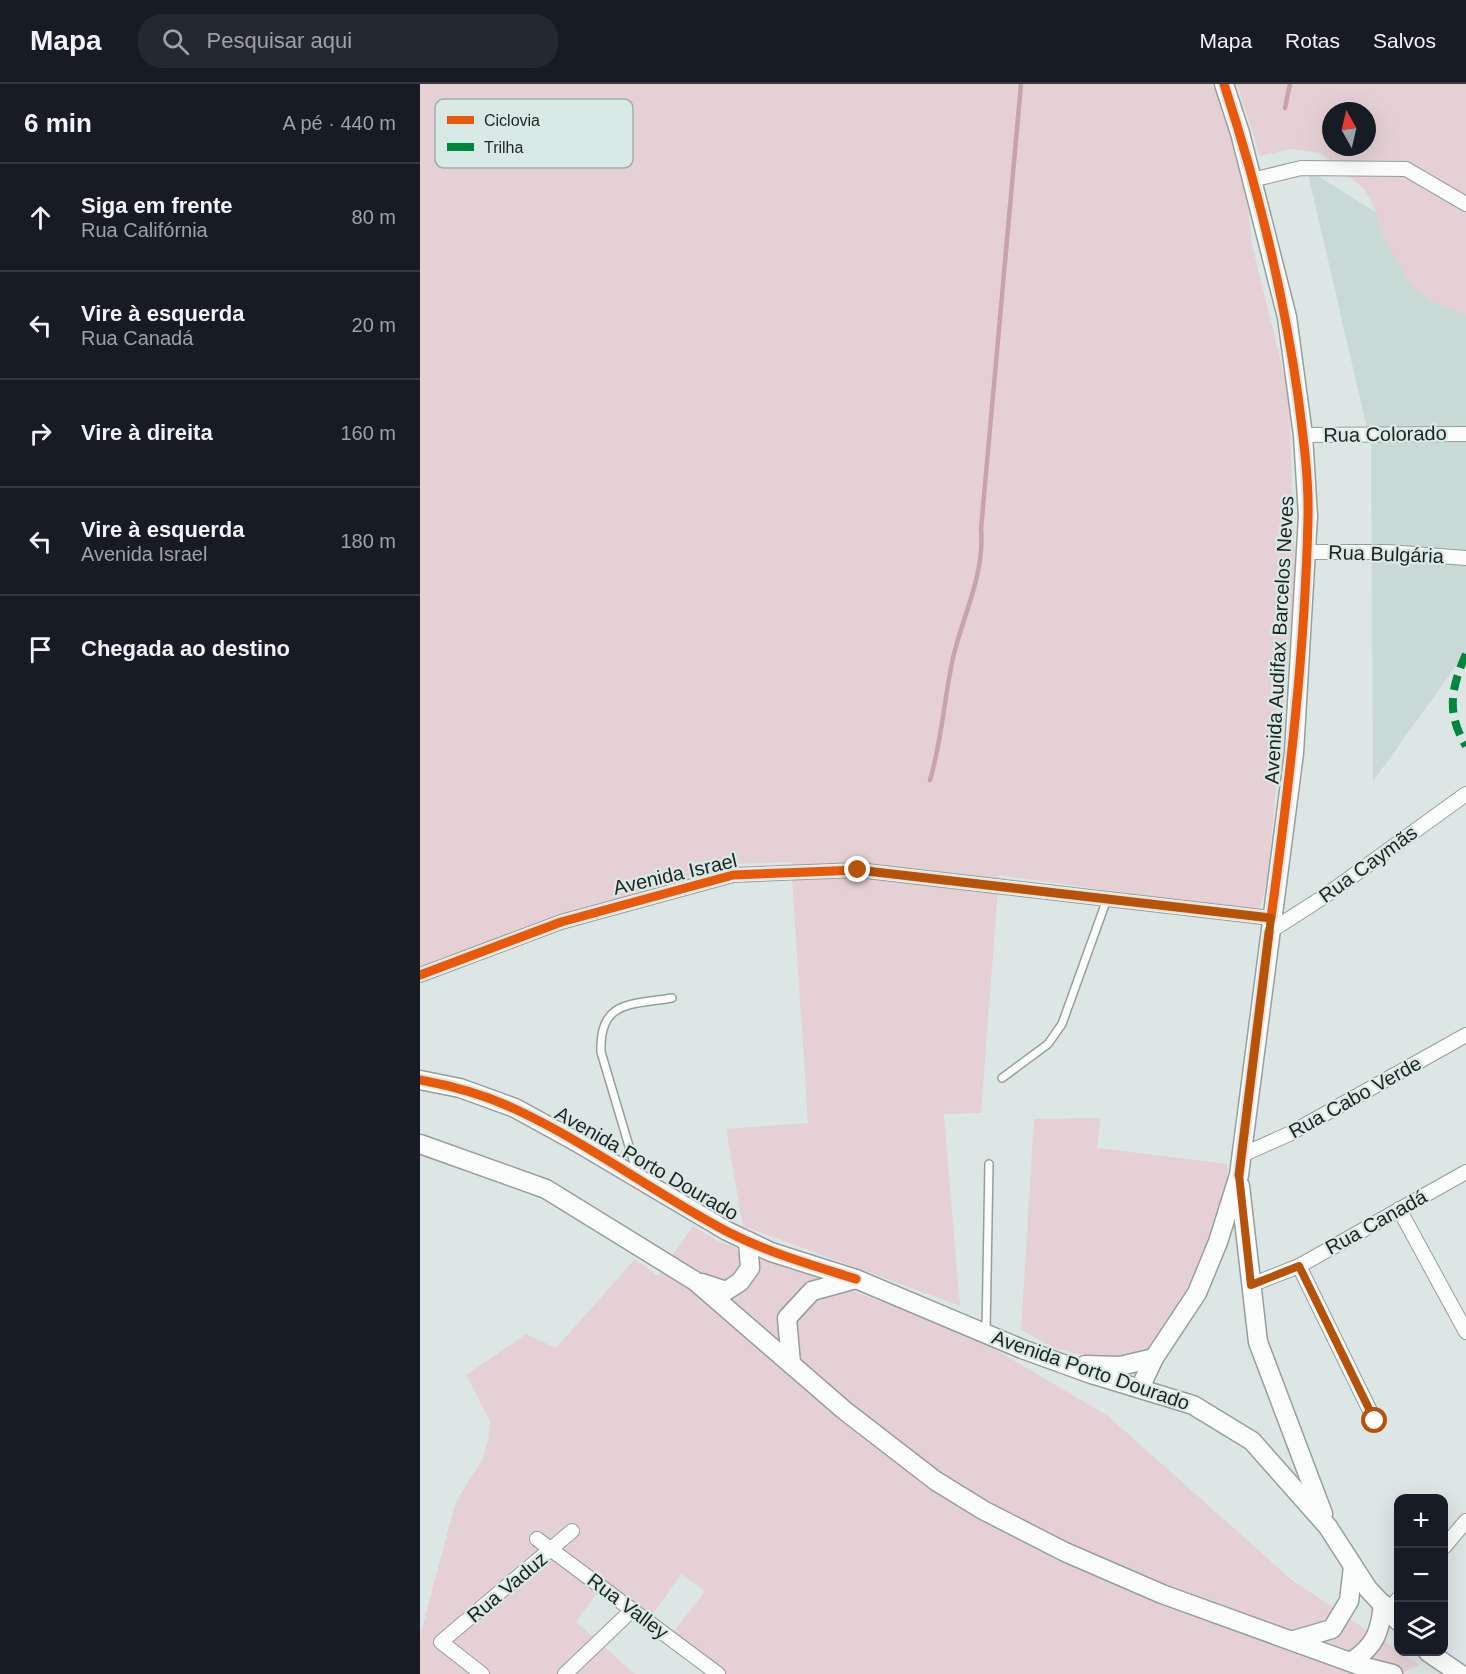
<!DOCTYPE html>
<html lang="pt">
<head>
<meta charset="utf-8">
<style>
  :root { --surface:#171b24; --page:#242831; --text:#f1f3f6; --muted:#9ea1a6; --line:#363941 }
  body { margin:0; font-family:Helvetica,sans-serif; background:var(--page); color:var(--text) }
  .controls { position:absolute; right:18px; bottom:18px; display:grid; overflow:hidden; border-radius:12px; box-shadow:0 6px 24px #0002 }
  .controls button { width:54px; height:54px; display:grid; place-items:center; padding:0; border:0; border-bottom:2px solid var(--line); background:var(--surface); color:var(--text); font:30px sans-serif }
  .compass { position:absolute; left:902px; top:18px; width:54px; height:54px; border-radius:50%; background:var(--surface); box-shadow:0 6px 24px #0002; rotate:352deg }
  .stop { position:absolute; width:18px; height:18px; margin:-14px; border:4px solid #b45309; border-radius:50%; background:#fff }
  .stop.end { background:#b45309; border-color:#fff; box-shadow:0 2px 6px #0008 }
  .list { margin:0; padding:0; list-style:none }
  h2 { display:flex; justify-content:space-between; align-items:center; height:78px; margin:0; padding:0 24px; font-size:26px }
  h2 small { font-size:20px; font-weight:400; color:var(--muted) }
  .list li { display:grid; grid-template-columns:39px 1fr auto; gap:18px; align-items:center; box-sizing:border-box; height:108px; padding:0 24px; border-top:2px solid var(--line) }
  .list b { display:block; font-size:22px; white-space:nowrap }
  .list p { margin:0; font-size:20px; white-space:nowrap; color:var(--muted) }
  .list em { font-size:20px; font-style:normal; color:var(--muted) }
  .icon { flex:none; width:33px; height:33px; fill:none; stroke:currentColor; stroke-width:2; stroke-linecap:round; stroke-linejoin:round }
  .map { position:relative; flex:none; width:1046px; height:1590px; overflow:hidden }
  header { display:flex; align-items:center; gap:36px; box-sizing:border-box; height:84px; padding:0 30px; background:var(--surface); border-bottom:2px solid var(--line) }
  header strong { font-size:28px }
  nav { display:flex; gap:33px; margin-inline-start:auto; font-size:21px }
  .search { width:420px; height:54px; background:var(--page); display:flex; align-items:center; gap:15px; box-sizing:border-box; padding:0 21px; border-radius:24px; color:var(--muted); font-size:22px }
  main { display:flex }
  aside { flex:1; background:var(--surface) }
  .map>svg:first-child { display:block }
</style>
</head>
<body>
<header>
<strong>Mapa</strong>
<div class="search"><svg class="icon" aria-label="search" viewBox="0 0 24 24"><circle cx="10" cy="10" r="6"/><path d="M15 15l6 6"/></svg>Pesquisar aqui</div>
<nav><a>Mapa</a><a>Rotas</a><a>Salvos</a></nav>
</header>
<main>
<aside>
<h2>6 min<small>A pé · 440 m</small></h2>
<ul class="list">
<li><svg class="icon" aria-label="ahead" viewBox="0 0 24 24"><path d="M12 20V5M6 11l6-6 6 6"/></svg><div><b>Siga em frente</b><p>Rua Califórnia</p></div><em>80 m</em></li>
<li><svg class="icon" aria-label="left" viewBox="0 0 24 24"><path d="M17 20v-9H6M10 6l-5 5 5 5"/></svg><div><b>Vire à esquerda</b><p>Rua Canadá</p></div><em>20 m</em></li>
<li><svg class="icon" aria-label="right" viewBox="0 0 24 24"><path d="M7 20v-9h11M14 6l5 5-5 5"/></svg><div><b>Vire à direita</b></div><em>160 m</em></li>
<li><svg class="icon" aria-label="left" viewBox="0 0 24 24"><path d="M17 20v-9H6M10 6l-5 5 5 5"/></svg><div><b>Vire à esquerda</b><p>Avenida Israel</p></div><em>180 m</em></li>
<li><svg class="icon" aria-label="arrive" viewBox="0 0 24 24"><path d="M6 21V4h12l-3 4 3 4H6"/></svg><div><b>Chegada ao destino</b></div></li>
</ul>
</aside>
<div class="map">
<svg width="1046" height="1590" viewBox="0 0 1046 1590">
  <rect width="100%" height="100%" fill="#dce6e4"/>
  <polygon fill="#c8d9d6" points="887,85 1046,185 1046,568 953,697 951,362"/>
  <g fill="#e5d1d5" fill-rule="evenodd">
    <polygon points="0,0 791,0 820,49 832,160 869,311 875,495 848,792 839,828 579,791 561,1029 524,1030 540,1222 323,1142 306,1045 388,1039 371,778 312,780 243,801 163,826 0,892"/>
    <path d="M817,0H1046V231L1011,217L991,201L962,152L956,128L945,106L920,84L900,69L871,65L840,72ZM911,27H947V63H911Z"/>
    <polygon points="681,1034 677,1064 807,1080 808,1104 785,1165 760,1221 727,1266 685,1275 636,1265 601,1246 614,1035"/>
    <polygon points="273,1142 298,1157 551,1251 688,1332 872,1496 999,1581 980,1590 305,1590 251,1551 285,1507 261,1490 231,1533 181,1503 156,1538 215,1590 0,1590 0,1552 35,1420 63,1374 68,1356 70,1337 46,1291 106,1250 136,1264 215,1175 238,1192"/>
  </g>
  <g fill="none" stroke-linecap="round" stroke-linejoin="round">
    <g stroke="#c6a4ab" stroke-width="4.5">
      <polyline points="865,24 870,0"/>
      <path d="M510,696C522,656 524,615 533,574C543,531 565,490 561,445L601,0"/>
    </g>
    <defs>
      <g id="lane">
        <polyline points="582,994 628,960 642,940 687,815"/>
        <path d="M217,1089L181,968C179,916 211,921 252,914"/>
        <polyline points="566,1248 569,1080"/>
      </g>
      <g id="street">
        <polyline points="832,96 881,84 986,85 1046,120"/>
        <polyline points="883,351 1046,350"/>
        <polyline points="886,468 967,468 1046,474"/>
        <polyline points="849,848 905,812 1046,710"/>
        <polyline points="0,891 141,838 313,791 438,786 851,834"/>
        <polyline points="822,1071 869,1050 1046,951"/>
        <polyline points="979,1125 1046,1248"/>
        <polyline points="879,1182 955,1337"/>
        <polyline points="831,1201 879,1182 1046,1088"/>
        <polyline points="117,1455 298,1590"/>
        <polyline points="1024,1463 1046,1437"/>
        <polyline points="968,1526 978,1515"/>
        <polyline points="62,1590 21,1558 152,1447"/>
        <polyline points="145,1590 212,1526"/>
      </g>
      <g id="secondary">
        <polyline points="0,996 40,1004 95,1024 155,1057 307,1147 351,1168 436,1195 602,1265 671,1290 773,1321 832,1357 908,1443 948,1505 978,1537"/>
        <polyline points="0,1060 126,1105 275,1197 424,1326 516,1397 563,1426 645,1468 742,1510 941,1582 973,1590"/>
        <polyline points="820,1102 838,1258 903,1430"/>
        <polyline points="282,1199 306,1207 320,1198 330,1184 328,1157"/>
        <polyline points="371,1279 367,1234 392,1207 436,1195"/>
        <polyline points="665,1281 700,1282 734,1274"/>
        <polyline points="720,1304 734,1274 777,1209 798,1158 819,1091 874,669 888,432 883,351 867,233 820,49 804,0"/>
        <polyline points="874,1556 912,1545 929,1517 933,1482"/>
        <polyline points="1008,1568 1040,1590"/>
        <path d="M931,1578C955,1562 960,1549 963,1520"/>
      </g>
    </defs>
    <use href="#lane" stroke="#979e9c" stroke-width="10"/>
    <use href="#street" stroke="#979e9c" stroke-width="16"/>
    <use href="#secondary" stroke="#979e9c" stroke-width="21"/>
    <use href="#lane" stroke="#fafbfb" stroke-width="7"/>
    <use href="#street" stroke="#fafbfb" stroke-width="14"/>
    <use href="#secondary" stroke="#fafbfb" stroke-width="18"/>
    <path stroke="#00873e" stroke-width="8" stroke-dasharray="15 8" stroke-linecap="butt" d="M1046,570C1031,604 1026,629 1046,662"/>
    <defs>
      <g id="cycleway">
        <path d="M0,891L141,838L313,791L438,786L851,834C869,702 885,568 888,434C889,393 883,352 878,312C863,206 837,101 804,0"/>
        <path d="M0,996C33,1002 65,1011 95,1025C170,1060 236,1110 308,1148C349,1169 392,1181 436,1195"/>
        <polyline points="819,1091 849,848"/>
      </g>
    </defs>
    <use href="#cycleway" stroke="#d9e9e6" stroke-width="13"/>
    <use href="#cycleway" stroke="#e8590c" stroke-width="9"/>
  </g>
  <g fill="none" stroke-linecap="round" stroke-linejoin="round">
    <polyline stroke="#b45309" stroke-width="8" points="438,786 851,834 819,1091 831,1201 879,1182 955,1337"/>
  </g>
  <g text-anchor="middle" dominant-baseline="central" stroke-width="4.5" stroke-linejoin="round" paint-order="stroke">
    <g font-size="20" fill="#1f2423" stroke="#d9e9e6">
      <text transform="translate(965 350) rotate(-1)">Rua Colorado</text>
      <text transform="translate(966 470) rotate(2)">Rua Bulgária</text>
      <text transform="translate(859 556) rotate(-87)">Avenida Audifax Barcelos Neves</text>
      <text transform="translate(948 780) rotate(-36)">Rua Caymãs</text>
      <text transform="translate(255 790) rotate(-13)">Avenida Israel</text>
      <text transform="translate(935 1013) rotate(-29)">Rua Cabo Verde</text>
      <text transform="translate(227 1079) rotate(30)">Avenida Porto Dourado</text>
      <text transform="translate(956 1138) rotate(-29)">Rua Canadá</text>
      <text transform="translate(671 1286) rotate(19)">Avenida Porto Dourado</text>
      <text transform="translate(87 1503) rotate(-40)">Rua Vaduz</text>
      <text transform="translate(208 1522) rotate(37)">Rua Valley</text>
    </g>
  </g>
  <rect x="15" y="15" width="198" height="69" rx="9" fill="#d9e9e6" stroke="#a1aeac" stroke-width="1.5"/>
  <rect x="27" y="32" width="27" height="8" fill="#e8590c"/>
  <rect x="27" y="59" width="27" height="8" fill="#00873e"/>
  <g font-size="16" fill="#1f2423">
    <text x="64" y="42">Ciclovia</text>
    <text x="64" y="69">Trilha</text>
  </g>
</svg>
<div class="controls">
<button>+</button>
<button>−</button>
<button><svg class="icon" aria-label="layers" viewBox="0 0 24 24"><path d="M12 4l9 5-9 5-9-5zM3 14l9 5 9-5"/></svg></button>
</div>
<svg class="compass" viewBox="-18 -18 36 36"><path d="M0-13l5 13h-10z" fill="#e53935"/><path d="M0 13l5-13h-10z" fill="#9ea1a6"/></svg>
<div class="stop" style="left:955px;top:1337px"></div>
<div class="stop end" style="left:438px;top:786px"></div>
</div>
</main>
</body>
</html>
